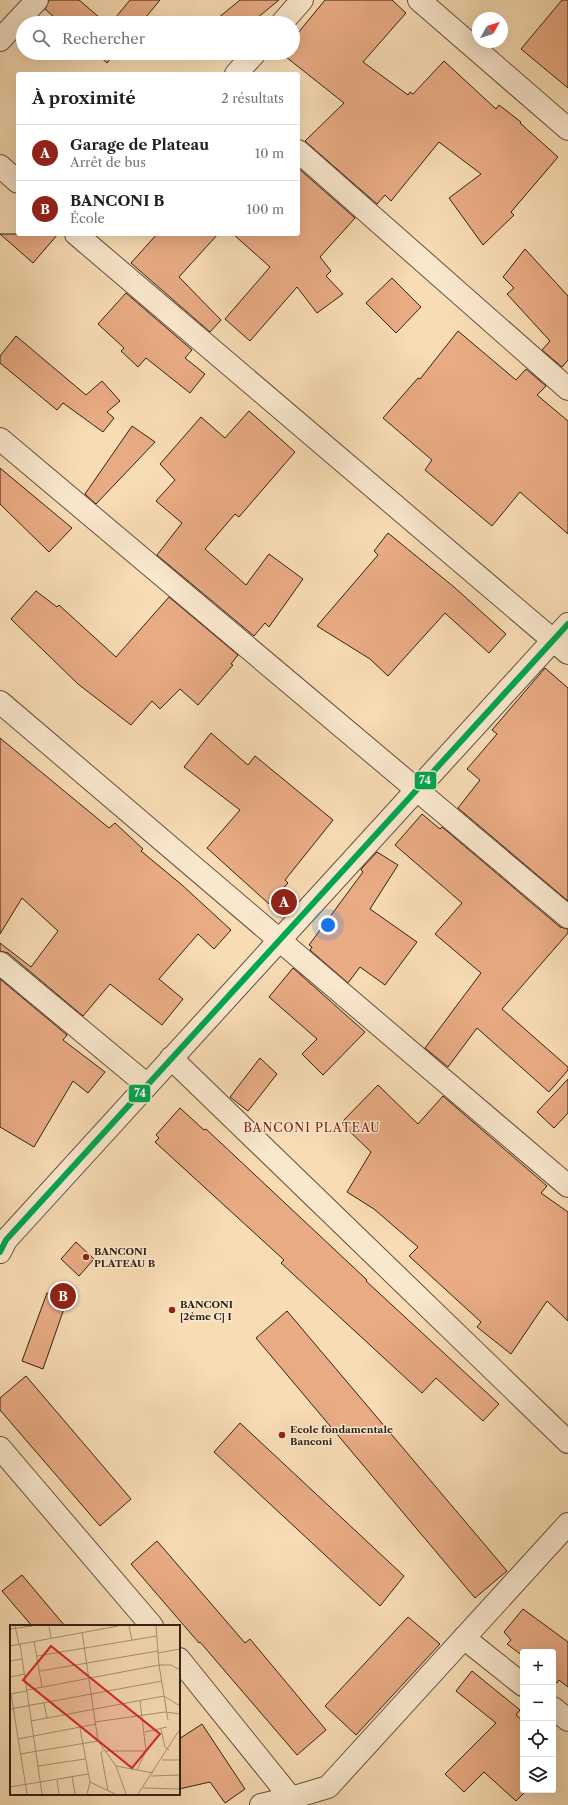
<!DOCTYPE html>
<html lang="fr">
<head>
<meta charset="utf-8">
<style>
  :root { --surface:#fff; --page:#f2f2f2; --text:#202124; --muted:#757577; --line:#e0e0e0; --accent:#8f2418 }
  body { margin:0; font-family:"Libre Caslon Text",serif; background:var(--page); color:var(--text) }
  .controls { position:absolute; right:12px; bottom:12px; display:grid; overflow:hidden; border-radius:4px; box-shadow:0 4px 16px #0002 }
  .controls button { width:36px; height:36px; display:grid; place-items:center; padding:0; border:0; border-bottom:1px solid var(--line); background:var(--surface); color:var(--text); font:20px sans-serif }
  .compass { position:absolute; left:472px; top:12px; width:36px; height:36px; border-radius:50%; background:var(--surface); box-shadow:0 4px 16px #0002; rotate:51deg }
  .you { position:absolute; left:328px; top:925px; width:14px; height:14px; margin:-10px; border:3px solid #fff; border-radius:50%; background:#1a73e8; box-shadow:0 0 0 6px #1a73e833 }
  .badge { display:grid; place-items:center; width:26px; height:26px; border-radius:50%; background:var(--accent); color:#fff; font-size:13px; font-weight:700 }
  .pin { position:absolute; translate:-50% -50%; border:2px solid #fff; box-shadow:0 1px 4px #0006 }
  .list { margin:0; padding:0; list-style:none }
  h2 { display:flex; justify-content:space-between; align-items:center; height:52px; margin:0; padding:0 16px; font-size:17px }
  h2 small { font-size:13px; font-weight:400; color:var(--muted) }
  .list li { display:grid; grid-template-columns:26px 1fr auto; gap:12px; align-items:center; box-sizing:border-box; height:56px; padding:0 16px; border-top:1px solid var(--line) }
  .list b { display:block; font-size:15px; white-space:nowrap }
  .list p { margin:0; font-size:13px; white-space:nowrap; color:var(--muted) }
  .list em { font-size:13px; font-style:normal; color:var(--muted) }
  .icon { flex:none; width:22px; height:22px; fill:none; stroke:currentColor; stroke-width:2; stroke-linecap:round; stroke-linejoin:round }
  .map { position:relative; flex:none; width:568px; height:1805px; overflow:hidden }
  .search { position:absolute; background:var(--surface); box-shadow:0 4px 16px #0002; left:16px; top:16px; width:284px; height:44px; display:flex; align-items:center; gap:10px; box-sizing:border-box; padding:0 14px; border-radius:22px; color:var(--muted); font-size:15px }
  .panel { position:absolute; background:var(--surface); box-shadow:0 4px 16px #0002; left:16px; top:72px; width:284px; height:164px; border-radius:4px }
  .map>svg:first-child { display:block }
</style>
</head>
<body>
<div class="map">
<svg width="568" height="1805" viewBox="0 0 568 1805">
  <rect width="100%" height="100%" fill="#f8dcb4"/>
  <filter id="stains"><feTurbulence type="fractalNoise" baseFrequency=".005" numOctaves="4"/><feColorMatrix values="0 0 0 0 .2 0 0 0 0 .09 0 0 0 0 .02 0 0 0 .5 -.17"/></filter>
  <radialGradient id="worn" r=".72"><stop offset=".6" stop-color="#630" stop-opacity="0"/><stop offset="1" stop-color="#630" stop-opacity=".3"/></radialGradient>
  <g fill="#e9ab84" stroke="#322116">
    <polygon points="49,0 79,0 106,23 61,23 45,9"/>
    <polygon points="130,0 160,0 141,23 111,23"/>
    <polygon points="240,0 279,0 251,23 212,23"/>
    <polygon points="325,0 392,0 406,13 363,62 408,95 410,92 413,94 444,61 496,109 499,105 521,122 520,123 558,157 511,212 514,215 483,245 449,198 481,174 439,142 391,201 385,195 377,204 305,141 344,103 281,53 293,53 293,39"/>
    <polygon points="562,0 568,0 568,88 521,49"/>
    <polygon points="96,53 115,53 107,63"/>
    <polygon points="298,168 355,218 320,257 331,271 326,276 343,294 317,313 297,287 250,341 225,319 270,267 233,234 298,234"/>
    <polygon points="0,234 58,234 33,263"/>
    <polygon points="157,234 218,234 179,277 221,320 210,332 131,263"/>
    <polygon points="525,249 568,296 568,360 562,367 542,350 550,341 507,294 514,288 503,277"/>
    <polygon points="392,278 421,307 396,333 366,303"/>
    <polygon points="126,293 192,350 185,358 205,374 190,393 146,358 138,367 121,351 124,348 98,324"/>
    <polygon points="458,331 516,380 526,369 546,386 537,395 568,421 568,534 520,492 492,526 425,470 432,460 383,418 418,378 420,379"/>
    <polygon points="16,336 86,395 102,381 120,401 107,412 114,418 103,432 63,403 57,410 0,363 0,356"/>
    <polygon points="249,411 295,452 239,517 235,514 205,549 246,585 269,554 303,579 269,627 265,623 254,636 157,555 182,523 156,501 175,480 160,464 201,417 225,438"/>
    <polygon points="132,426 155,442 96,504 85,494"/>
    <polygon points="0,468 72,528 49,552 0,504"/>
    <polygon points="388,533 454,587 506,634 489,653 445,613 388,676 370,659 317,626 378,555 374,551"/>
    <polygon points="36,591 57,607 59,605 116,657 169,597 238,655 231,664 233,665 198,705 180,689 160,709 152,701 131,725 78,684 11,619"/>
    <polygon points="545,668 568,688 568,901 458,808 480,780 467,769 497,734 492,730"/>
    <polygon points="211,733 248,765 255,756 333,820 285,880 288,883 269,904 207,848 240,810 184,767"/>
    <polygon points="0,738 109,828 115,823 143,849 141,851 182,885 231,930 214,949 198,934 159,979 183,999 162,1025 110,984 83,1016 8,953 0,951 0,943 31,967 58,931 22,898 0,934"/>
    <polygon points="422,814 440,829 442,827 560,927 568,929 568,933 502,1009 568,1067 568,1070 549,1092 477,1028 448,1067 425,1048 481,973 435,934 462,903 395,845"/>
    <polygon points="377,852 398,865 370,909 417,942 385,985 360,967 348,983 310,950 312,947 309,945 363,872 361,870 362,868"/>
    <polygon points="293,968 365,1032 323,1075 302,1054 317,1039 269,997"/>
    <polygon points="0,979 67,1035 63,1040 105,1072 88,1093 73,1081 34,1147 0,1127"/>
    <polygon points="260,1058 277,1074 248,1111 230,1097"/>
    <polygon points="568,1079 568,1113 554,1128 537,1112"/>
    <polygon points="378,1085 418,1124 443,1096 547,1186 541,1193 568,1212 568,1321 547,1301 511,1354 477,1327 481,1322 409,1256 418,1247 374,1209 347,1192 371,1152 341,1123"/>
    <polygon points="180,1108 204,1130 206,1129 367,1280 366,1281 499,1404 483,1421 436,1378 422,1393 281,1263 284,1260 155,1142 159,1138 156,1135"/>
    <polygon points="76,1242 94,1259 79,1276 61,1259"/>
    <polygon points="47,1293 67,1300 43,1369 22,1361"/>
    <polygon points="287,1311 507,1571 475,1598 256,1338"/>
    <polygon points="26,1376 131,1499 100,1526 0,1410 0,1398"/>
    <polygon points="240,1423 404,1576 380,1606 214,1452"/>
    <polygon points="157,1541 245,1643 250,1639 326,1730 297,1755 200,1642 199,1643 131,1564"/>
    <polygon points="22,1575 65,1626 32,1626 2,1591"/>
    <polygon points="523,1609 568,1642 568,1687 559,1680 557,1683 553,1680 553,1652 523,1652 523,1656 507,1644 511,1640 504,1632"/>
    <polygon points="408,1617 440,1644 356,1735 325,1706"/>
    <polygon points="472,1671 520,1710 516,1715 523,1721 523,1790 527,1790 516,1801 484,1772 464,1792 445,1774 496,1723 456,1691"/>
    <polygon points="202,1724 245,1789 225,1803 210,1782 179,1789 179,1739"/>
  </g>
  <g fill="none" stroke-linecap="round" stroke-linejoin="round">
    <defs>
      <g id="minor">
        <polyline points="419,0 568,129"/>
        <polyline points="282,23 302,0"/>
        <polyline points="0,40 37,0"/>
        <polyline points="236,74 255,53"/>
        <polyline points="298,151 568,389"/>
        <polyline points="0,166 18,182"/>
        <polyline points="76,234 568,653"/>
        <polyline points="0,439 568,917"/>
        <polyline points="0,702 568,1186"/>
        <polyline points="0,963 147,1085"/>
        <polyline points="171,1058 568,1442"/>
        <polyline points="0,1252 6,1240 568,624"/>
        <polyline points="0,1448 152,1626"/>
        <polyline points="464,1638 523,1685"/>
        <polyline points="179,1659 291,1798 261,1805"/>
        <polyline points="553,1708 568,1720"/>
        <polyline points="291,1798 328,1787 568,1524"/>
      </g>
    </defs>
    <use href="#minor" stroke="#64503e" stroke-width="24"/>
    <use href="#minor" stroke="#fae8ce" stroke-width="22"/>
    <defs>
      <polyline id="bus-1" points="0,1252 6,1240 568,624"/>
    </defs>
    <use href="#bus-1" stroke="#fae8ce" stroke-width="9"/>
    <use href="#bus-1" stroke="#00a651" stroke-width="6"/>
  </g>
  <g fill="#8f2418" stroke="#fae8ce" stroke-width="1.5">
    <circle cx="86" cy="1257" r="4"/>
    <circle cx="172" cy="1310" r="4"/>
    <circle cx="282" cy="1435" r="4"/>
  </g>
  <g text-anchor="middle" dominant-baseline="central" stroke-width="3" stroke-linejoin="round" paint-order="stroke">
    <g font-size="10" font-weight="bold" fill="#322116" stroke="#fae8ce" text-anchor="start">
      <text x="94" y="1251">BANCONI<tspan x="94" dy="12">PLATEAU B</tspan></text>
      <text x="180" y="1304">BANCONI<tspan x="180" dy="12">[2ème C] I</tspan></text>
      <text x="290" y="1429">Ecole fondamentale<tspan x="290" dy="12">Banconi</tspan></text>
    </g>
    <g font-size="12" letter-spacing="1" fill="#7a1f14" stroke="#fae8ce">
      <text x="312" y="1127">BANCONI PLATEAU</text>
    </g>
  </g>
  <g transform="translate(10 1625)">
    <rect width="170" height="170" fill="#f8dcb4"/>
    <path fill="none" stroke="#a99175" stroke-width="1" d="M5,1L9,19M39,1L41,13M119,1L122,15M146,1L149,40L158,95M0,4L22,1M72,7L88,116L106,141L116,169M24,16L32,62M10,19L32,169M0,21L108,1M148,28L170,24M27,31L147,11M0,36L12,34M30,46L148,26M0,52L15,49M17,65L149,40H161L170,45M0,69L17,66M1,69L17,169M130,76L136,126M34,78L37,93M0,84L152,56M21,96L154,71L170,81M85,97L155,87L170,89M70,103L80,157L77,169M151,104L155,122L159,125M135,107L157,102M8,114L86,99M93,125L91,128L98,166M95,126H136L127,145M10,129L88,116M152,135H170M28,141L75,134M106,141L143,148M62,151L65,169M141,151L170,150M47,155L49,169M80,157L105,169M0,162L78,149M133,163L170,164M128,169L170,104"/>
    <path fill="#d62828" fill-opacity="0.15" stroke="#d62828" stroke-width="2" d="M41,21L150,109L122,143L13,55Z"/>
    <rect width="170" height="170" fill="none" stroke="#322116" stroke-width="2"/>
  </g>
  <g stroke="#fae8ce" stroke-width="1.5">
    <rect x="414" y="771" width="23" height="19" rx="4" fill="#00a651"/>
    <rect x="128" y="1084" width="23" height="19" rx="4" fill="#00a651"/>
  </g>
  <g font-size="11" text-anchor="middle" font-weight="bold" fill="#fff">
    <text x="425" y="784">74</text>
    <text x="140" y="1097">74</text>
  </g>
  <rect width="100%" height="100%" filter="url(#stains)"/>
  <rect width="100%" height="100%" fill="url(#worn)"/>
</svg>
<div class="controls">
<button>+</button>
<button>−</button>
<button><svg class="icon" aria-label="locate" viewBox="0 0 24 24"><circle cx="12" cy="12" r="6"/><path d="M12 2v4M12 18v4M2 12h4M18 12h4"/></svg></button>
<button><svg class="icon" aria-label="layers" viewBox="0 0 24 24"><path d="M12 4l9 5-9 5-9-5zM3 14l9 5 9-5"/></svg></button>
</div>
<svg class="compass" viewBox="-18 -18 36 36"><path d="M0-13l5 13h-10z" fill="#e53935"/><path d="M0 13l5-13h-10z" fill="#757577"/></svg>
<div class="you"></div>
<div class="pin badge" style="left:284px;top:902px">A</div>
<div class="pin badge" style="left:63px;top:1296px">B</div>
<div class="search"><svg class="icon" aria-label="search" viewBox="0 0 24 24"><circle cx="10" cy="10" r="6"/><path d="M15 15l6 6"/></svg>Rechercher</div>
<section class="panel">
<h2>À proximité<small>2 résultats</small></h2>
<ul class="list">
<li><span class="badge">A</span><div><b>Garage de Plateau</b><p>Arrêt de bus</p></div><em>10 m</em></li>
<li><span class="badge">B</span><div><b>BANCONI B</b><p>École</p></div><em>100 m</em></li>
</ul>
</section>
</div>
</body>
</html>
